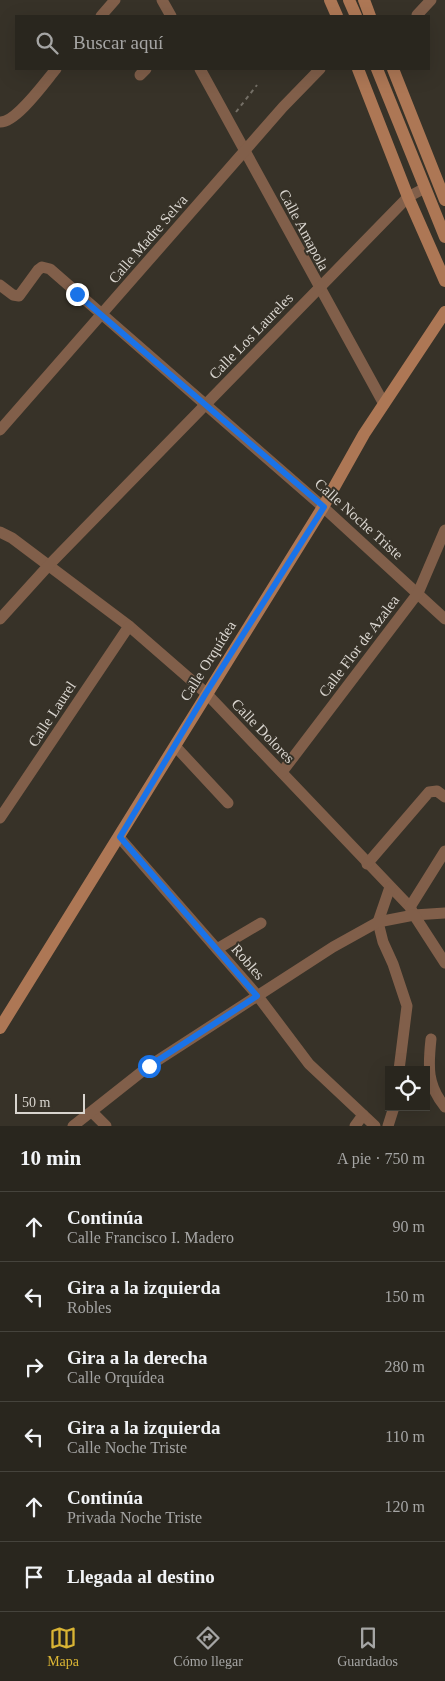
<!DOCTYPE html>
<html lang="es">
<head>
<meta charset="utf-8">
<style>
  :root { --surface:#29261e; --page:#312e27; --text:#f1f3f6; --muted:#a5a5a4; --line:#45433c; --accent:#d9b434 }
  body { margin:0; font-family:"Times New Roman",serif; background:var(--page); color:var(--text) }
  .controls { position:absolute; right:15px; bottom:15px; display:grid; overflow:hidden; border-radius:0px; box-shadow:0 5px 20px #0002 }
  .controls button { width:45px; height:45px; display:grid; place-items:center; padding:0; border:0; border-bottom:1px solid var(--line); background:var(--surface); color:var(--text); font:25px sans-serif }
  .scale { position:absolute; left:15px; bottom:12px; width:70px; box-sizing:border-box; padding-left:5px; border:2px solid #d9d5cf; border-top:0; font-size:14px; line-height:18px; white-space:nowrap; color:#d9d5cf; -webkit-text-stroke:4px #373228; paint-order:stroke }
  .stop { position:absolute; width:15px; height:15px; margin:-11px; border:4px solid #1a73e8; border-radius:50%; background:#fff }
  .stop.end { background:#1a73e8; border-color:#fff; box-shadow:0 1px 5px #0008 }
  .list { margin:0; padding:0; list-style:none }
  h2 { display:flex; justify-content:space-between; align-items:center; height:65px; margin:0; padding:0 20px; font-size:21px }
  h2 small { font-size:16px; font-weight:400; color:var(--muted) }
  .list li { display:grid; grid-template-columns:32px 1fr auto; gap:15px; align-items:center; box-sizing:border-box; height:70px; padding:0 20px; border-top:1px solid var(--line) }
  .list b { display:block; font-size:19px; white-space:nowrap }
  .list p { margin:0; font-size:16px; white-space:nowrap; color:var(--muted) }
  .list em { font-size:16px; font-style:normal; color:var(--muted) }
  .icon { flex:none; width:28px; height:28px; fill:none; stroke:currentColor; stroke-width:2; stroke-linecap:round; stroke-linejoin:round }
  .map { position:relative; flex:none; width:445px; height:1126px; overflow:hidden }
  .search { position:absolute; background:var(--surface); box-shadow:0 5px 20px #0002; left:15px; right:15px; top:15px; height:55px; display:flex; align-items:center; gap:12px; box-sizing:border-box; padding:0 18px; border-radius:0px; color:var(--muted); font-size:19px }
  .sheet { height:485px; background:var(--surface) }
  nav { display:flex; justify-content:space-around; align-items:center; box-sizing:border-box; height:70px; border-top:1px solid var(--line); background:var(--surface); font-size:14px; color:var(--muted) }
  nav a { display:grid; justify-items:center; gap:2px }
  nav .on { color:var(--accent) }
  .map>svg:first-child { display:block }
</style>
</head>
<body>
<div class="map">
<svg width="445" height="1126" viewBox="0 0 445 1126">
  <rect width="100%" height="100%" fill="#373228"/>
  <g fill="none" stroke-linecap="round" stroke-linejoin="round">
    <polyline stroke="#746f66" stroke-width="2" stroke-dasharray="4 4" stroke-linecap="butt" points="236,112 257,85"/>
    <g stroke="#815f4a" stroke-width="11">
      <polyline points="162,0 171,16"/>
      <polyline points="417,15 431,0"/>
      <polyline points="101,16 115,0"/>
      <polyline points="200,69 384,404"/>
      <polyline points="140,75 146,69"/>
      <path d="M0,122C16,123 45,82 56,69"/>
      <polyline points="0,285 13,295 19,296 38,270 42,267 50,269 323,507 445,619"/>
      <polyline points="0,430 283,107 320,69"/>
      <polyline points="0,532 12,538 129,626 206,693 410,907 414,915 445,913"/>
      <polyline points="0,619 49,565 408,197 425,188"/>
      <polyline points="175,746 228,803"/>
      <polyline points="282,772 418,593 445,530"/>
      <polyline points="0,818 129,626"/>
      <polyline points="119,837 257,995 309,1064 375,1126"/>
      <polyline points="367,864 429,792 437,791 445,797"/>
      <polyline points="390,887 378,922 383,942 393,964 407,1006 399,1070"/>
      <polyline points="410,907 445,851"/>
      <polyline points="217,949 261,923"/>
      <path d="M431,1039C428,1067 427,1085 445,1107"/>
      <polyline points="92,1112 106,1126"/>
      <polyline points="73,1126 149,1066 333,947 378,922 414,915 445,963"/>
      <polyline points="355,1126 363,1115"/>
      <polyline points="388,1126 394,1107"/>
    </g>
    <g stroke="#ad7755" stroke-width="12">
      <polyline points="330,0 337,16"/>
      <polyline points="349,0 356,16"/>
      <polyline points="364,0 370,16"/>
      <polyline points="358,69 408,197 445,281"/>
      <polyline points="377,69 445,237"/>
      <polyline points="393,69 445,200"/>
      <polyline points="0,1028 323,507 364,434 445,312"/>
    </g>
  </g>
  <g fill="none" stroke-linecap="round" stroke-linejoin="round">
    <polyline stroke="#1a73e8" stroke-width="6" points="77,294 324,507 206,693 120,837 257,996 149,1066"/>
  </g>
  <g text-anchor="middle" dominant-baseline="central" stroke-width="4" stroke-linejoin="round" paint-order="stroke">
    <g font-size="15" fill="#d9d5cf" stroke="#373228">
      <text transform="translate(304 230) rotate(62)">Calle Amapola</text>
      <text transform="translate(148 239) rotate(-49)">Calle Madre Selva</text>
      <text transform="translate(251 336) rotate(-46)">Calle Los Laureles</text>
      <text transform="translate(359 519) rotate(42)">Calle Noche Triste</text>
      <text transform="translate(359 646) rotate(-53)">Calle Flor de Azalea</text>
      <text transform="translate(208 661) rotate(-58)">Calle Orquídea</text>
      <text transform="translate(52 714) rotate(-57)">Calle Laurel</text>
      <text transform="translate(263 731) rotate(46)">Calle Dolores</text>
      <text transform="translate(248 962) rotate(49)">Robles</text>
    </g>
  </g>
</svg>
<div class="controls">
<button><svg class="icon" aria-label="locate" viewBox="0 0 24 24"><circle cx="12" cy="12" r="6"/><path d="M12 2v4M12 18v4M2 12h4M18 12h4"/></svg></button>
</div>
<div class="scale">50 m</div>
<div class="stop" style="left:149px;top:1066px"></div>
<div class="stop end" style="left:77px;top:294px"></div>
<div class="search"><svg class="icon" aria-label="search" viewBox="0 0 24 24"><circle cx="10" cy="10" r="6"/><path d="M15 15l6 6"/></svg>Buscar aquí</div>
</div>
<section class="sheet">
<h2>10 min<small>A pie · 750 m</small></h2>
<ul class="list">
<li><svg class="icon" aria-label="ahead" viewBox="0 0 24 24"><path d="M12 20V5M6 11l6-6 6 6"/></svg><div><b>Continúa</b><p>Calle Francisco I. Madero</p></div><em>90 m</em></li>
<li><svg class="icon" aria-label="left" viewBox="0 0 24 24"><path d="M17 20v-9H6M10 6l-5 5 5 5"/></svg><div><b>Gira a la izquierda</b><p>Robles</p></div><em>150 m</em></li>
<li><svg class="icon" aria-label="right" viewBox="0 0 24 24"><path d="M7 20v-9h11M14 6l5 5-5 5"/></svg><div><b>Gira a la derecha</b><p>Calle Orquídea</p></div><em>280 m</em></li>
<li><svg class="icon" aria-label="left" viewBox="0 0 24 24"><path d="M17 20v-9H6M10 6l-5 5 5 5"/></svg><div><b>Gira a la izquierda</b><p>Calle Noche Triste</p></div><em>110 m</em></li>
<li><svg class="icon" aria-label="ahead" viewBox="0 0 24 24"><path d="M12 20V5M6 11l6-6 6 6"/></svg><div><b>Continúa</b><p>Privada Noche Triste</p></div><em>120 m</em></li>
<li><svg class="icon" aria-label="arrive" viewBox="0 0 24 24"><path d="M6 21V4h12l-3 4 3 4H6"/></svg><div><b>Llegada al destino</b></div></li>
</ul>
</section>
<nav>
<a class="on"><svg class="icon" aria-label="map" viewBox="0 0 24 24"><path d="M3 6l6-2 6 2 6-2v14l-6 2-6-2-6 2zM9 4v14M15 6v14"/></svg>Mapa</a>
<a><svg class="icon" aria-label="directions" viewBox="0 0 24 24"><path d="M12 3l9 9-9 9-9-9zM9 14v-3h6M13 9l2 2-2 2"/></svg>Cómo llegar</a>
<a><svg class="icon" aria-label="saved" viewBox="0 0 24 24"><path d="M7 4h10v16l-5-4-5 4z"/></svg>Guardados</a>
</nav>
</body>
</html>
